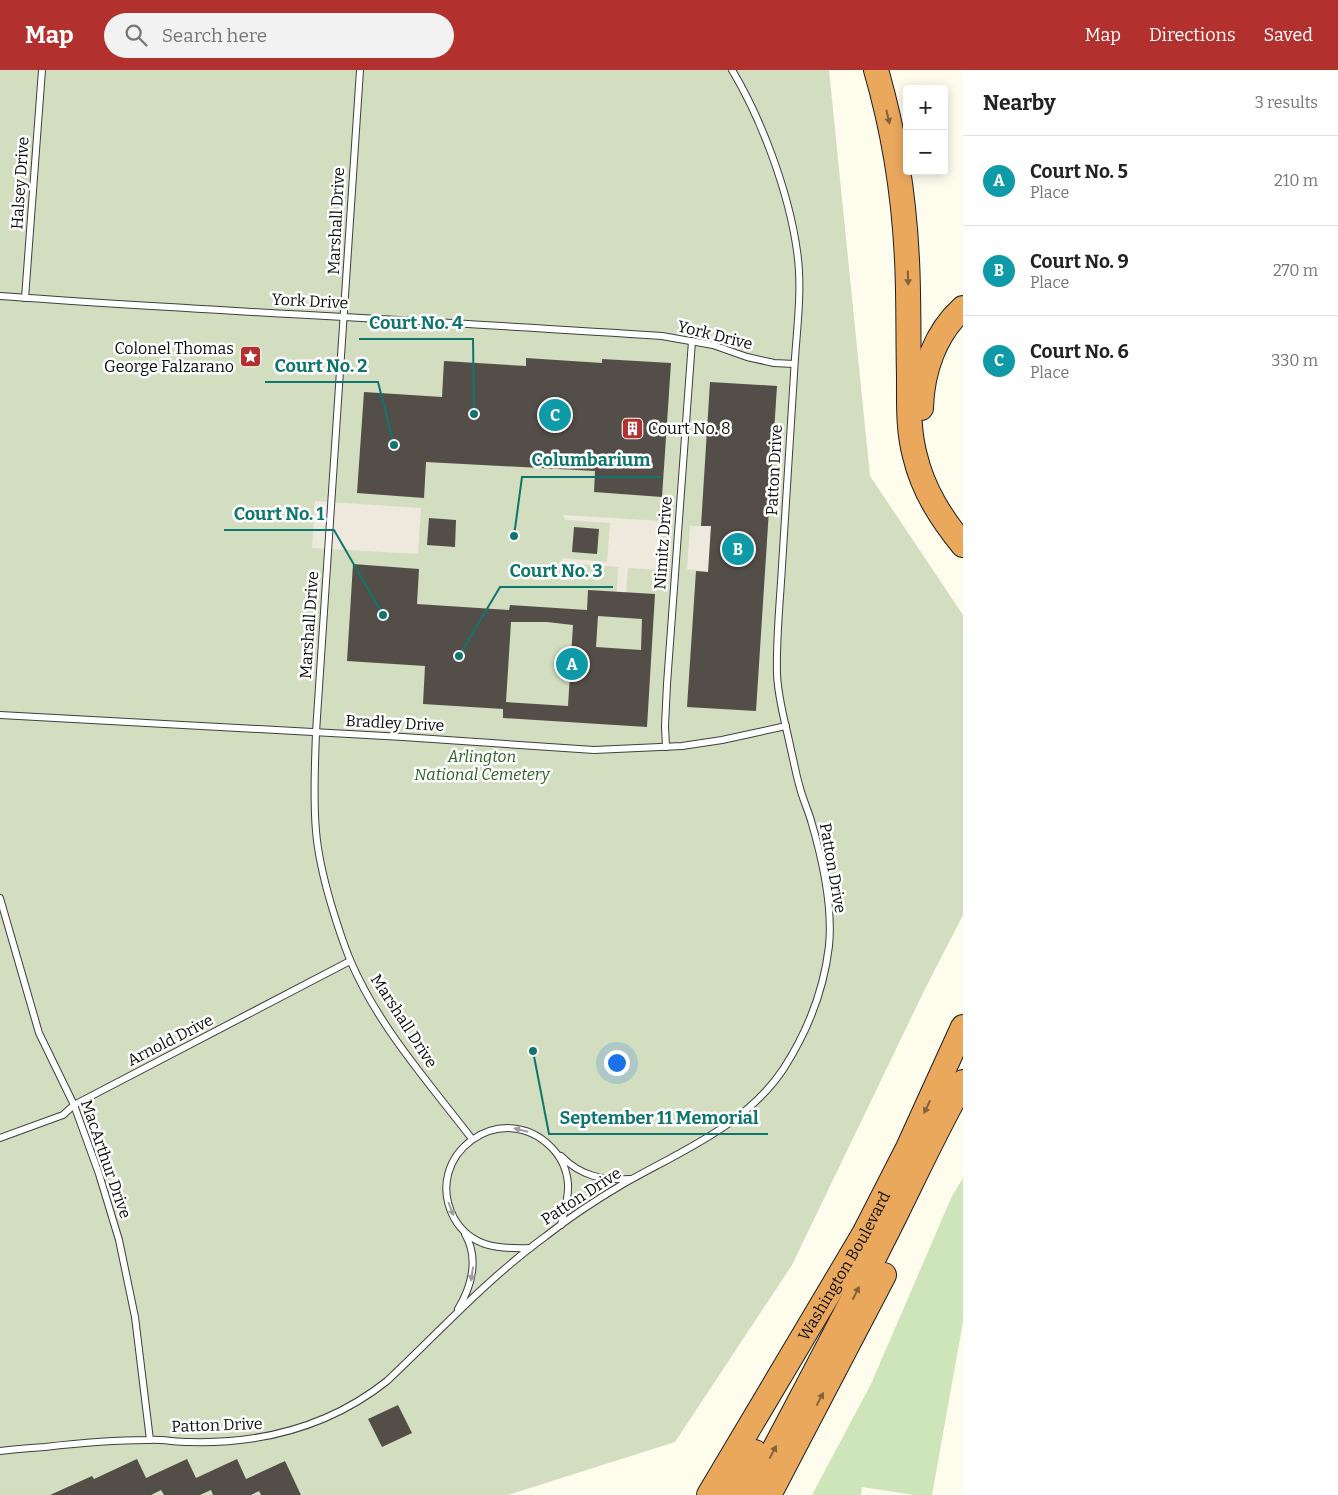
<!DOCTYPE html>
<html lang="en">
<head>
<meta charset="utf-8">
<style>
  :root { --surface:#fff; --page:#f2f2f2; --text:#222; --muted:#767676; --line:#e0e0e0; --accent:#b2302e }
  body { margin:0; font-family:Bitter,serif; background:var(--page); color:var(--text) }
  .controls { position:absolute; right:15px; top:15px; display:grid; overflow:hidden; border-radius:5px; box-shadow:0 2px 12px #0003 }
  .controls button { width:45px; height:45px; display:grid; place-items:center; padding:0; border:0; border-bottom:1px solid var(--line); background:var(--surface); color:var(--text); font:25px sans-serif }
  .you { position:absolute; left:616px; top:992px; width:18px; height:18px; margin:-12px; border:4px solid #fff; border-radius:50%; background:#1a73e8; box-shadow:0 0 0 8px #1a73e833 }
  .badge { display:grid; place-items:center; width:32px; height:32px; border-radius:50%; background:var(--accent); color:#fff; font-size:16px; font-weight:700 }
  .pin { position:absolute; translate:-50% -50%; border:2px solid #fff; box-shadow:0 1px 5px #0006 }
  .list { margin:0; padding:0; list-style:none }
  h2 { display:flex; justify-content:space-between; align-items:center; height:65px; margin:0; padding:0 20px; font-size:21px }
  h2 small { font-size:16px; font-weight:400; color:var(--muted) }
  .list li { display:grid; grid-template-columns:32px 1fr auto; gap:15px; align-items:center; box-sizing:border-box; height:90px; padding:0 20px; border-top:1px solid var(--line) }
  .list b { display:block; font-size:19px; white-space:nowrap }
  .list p { margin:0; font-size:16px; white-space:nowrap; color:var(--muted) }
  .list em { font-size:16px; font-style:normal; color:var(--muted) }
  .icon { flex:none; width:28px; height:28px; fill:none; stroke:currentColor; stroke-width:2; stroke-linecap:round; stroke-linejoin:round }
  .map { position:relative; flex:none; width:963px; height:1425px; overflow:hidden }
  header { display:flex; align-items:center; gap:30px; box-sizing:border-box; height:70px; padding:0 25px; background:var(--accent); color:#fff }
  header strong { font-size:24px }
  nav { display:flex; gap:28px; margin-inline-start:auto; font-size:18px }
  .search { width:350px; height:45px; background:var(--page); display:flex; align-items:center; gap:12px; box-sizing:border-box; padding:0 18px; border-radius:28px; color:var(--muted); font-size:19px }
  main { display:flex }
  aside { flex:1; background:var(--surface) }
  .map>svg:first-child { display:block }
</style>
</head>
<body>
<header>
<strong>Map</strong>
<div class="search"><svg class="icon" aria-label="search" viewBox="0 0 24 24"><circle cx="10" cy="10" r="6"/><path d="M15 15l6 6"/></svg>Search here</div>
<nav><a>Map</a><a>Directions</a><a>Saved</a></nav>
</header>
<main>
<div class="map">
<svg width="963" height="1425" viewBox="0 0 963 1425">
  <rect width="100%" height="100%" fill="#fefcec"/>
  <polygon fill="#cde5b8" points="963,1108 963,1252 932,1425 914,1425 862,1417 861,1425 812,1425 871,1314 952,1126"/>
  <polygon fill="#d2debf" points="0,0 829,0 870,406 963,545 963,845 925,919 792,1195 675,1372 508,1425 0,1425"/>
  <g fill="#ede9dc">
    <polygon points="315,431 421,438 418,484 312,478"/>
    <polygon points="563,445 663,451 660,500 628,498 625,538 616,538 618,497 560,493 562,488 607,492 610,453 565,450"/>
    <polygon points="690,456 711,456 708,502 687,499"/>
  </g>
  <g fill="#544e49" fill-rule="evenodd">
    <polygon points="526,288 602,293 602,289 671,293 662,427 594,422 595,401 426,392 424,428 357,423 364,322 442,327 444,291 526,296"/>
    <polygon points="710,312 777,316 756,641 687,637 696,501 708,502 711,456 701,456"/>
    <polygon points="429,448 456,450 455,477 427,475"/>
    <polygon points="574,457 599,459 597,484 572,482"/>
    <path d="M353,494L419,499L417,534L509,540L510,535L587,540L588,520L655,524L647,657L503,648V639L423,634L425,596L347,591ZM598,546L642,549L641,580L596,577ZM511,552H547L573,555L568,636L506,632Z"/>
    <polygon points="398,1335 412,1363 382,1377 368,1349"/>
    <polygon points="137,1389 146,1408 187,1389 196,1408 237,1389 246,1409 285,1391 301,1425 261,1425 259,1421 251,1425 213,1425 211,1420 200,1425 164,1425 161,1420 151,1425 50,1425 92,1406 94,1409"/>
  </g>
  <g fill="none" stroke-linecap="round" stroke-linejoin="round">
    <defs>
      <g id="service">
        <path d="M360,0L316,662C315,695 313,728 316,761C318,786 324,810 331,834C337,854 343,873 351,892C379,957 429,1013 472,1069"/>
        <path d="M0,226C220,242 441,251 662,266L713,275L747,287L774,293L794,294"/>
        <polyline points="25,228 42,0"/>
        <polyline points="0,645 403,667 594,680 682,676 722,670 786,656"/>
        <polyline points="666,677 665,656 667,614 692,271"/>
        <polyline points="0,828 39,963 74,1035 99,1104 119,1170 135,1247 150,1370"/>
        <polyline points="0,1068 63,1045 74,1035 350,891"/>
        <path d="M561,1086C582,1107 602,1110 631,1109"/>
        <path d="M530,1178C500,1179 471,1178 454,1148C421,1085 502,1027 551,1077C561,1087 567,1100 568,1114C569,1128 564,1142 561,1155"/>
        <path d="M458,1239C472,1216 479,1188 465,1164"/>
        <path d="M0,1381C15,1379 30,1378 45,1377C79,1373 113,1370 147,1370C161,1369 175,1372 189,1372C262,1374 329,1357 387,1311C439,1262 488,1208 546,1166C570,1147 596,1130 623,1114C679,1082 747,1055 784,998C807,962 824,919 829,876C833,836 823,792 812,754C809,742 803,730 800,718C796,705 794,692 791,680C786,655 778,630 777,604C776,569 780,532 782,496C786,432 790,368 794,304C796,263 803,221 797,181C789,123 762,50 732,0"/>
      </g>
      <g id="motorway">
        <path d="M876,0C894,62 904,125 907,190C909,229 908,268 909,307C909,333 908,360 915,386C923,420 941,448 963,475"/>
        <path d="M921,338C922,301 935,263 963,238"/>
        <path id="s1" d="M709,1425L864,1164L908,1078L963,957"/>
        <polyline points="731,1425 755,1382"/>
        <path d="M750,1425C795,1340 840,1256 883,1170C910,1117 934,1063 963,1012"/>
        <polyline points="769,1425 884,1205"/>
      </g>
    </defs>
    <use href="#service" stroke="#3f3f3f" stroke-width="8"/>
    <use href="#motorway" stroke="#1d1d1d" stroke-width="26"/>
    <use href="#service" stroke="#fff" stroke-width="6"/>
    <use href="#motorway" stroke="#eaa85d" stroke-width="24"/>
  </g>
  <defs><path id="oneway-solid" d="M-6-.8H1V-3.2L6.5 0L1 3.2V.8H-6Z" transform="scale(1.25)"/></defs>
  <g fill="#866239">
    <use href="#oneway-solid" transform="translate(888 47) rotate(77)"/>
    <use href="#oneway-solid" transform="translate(908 208) rotate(89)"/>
    <use href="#oneway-solid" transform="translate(927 1037) rotate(115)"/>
    <use href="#oneway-solid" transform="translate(856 1223) rotate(-63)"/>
    <use href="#oneway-solid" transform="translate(820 1329) rotate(-62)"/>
    <use href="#oneway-solid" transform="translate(773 1382) rotate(-62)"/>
  </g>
  <g fill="#9e9e9e">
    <use href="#oneway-solid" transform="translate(521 1060) rotate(-166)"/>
    <use href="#oneway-solid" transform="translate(451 1139) rotate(69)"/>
    <use href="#oneway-solid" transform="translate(472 1204) rotate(98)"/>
  </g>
  <defs>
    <symbol id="sight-square" viewBox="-11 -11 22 22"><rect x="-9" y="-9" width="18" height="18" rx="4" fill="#b2302e" stroke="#fff"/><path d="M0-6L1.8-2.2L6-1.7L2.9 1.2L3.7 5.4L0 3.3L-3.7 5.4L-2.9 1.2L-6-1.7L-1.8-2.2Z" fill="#fff"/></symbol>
    <symbol id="building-square" viewBox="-11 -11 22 22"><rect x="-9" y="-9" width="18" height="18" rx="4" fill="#b2302e" stroke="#fff"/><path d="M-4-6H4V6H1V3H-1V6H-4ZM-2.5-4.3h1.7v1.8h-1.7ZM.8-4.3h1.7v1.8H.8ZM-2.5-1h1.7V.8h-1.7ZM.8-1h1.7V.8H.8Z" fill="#fff"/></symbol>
  </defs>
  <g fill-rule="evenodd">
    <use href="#sight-square" x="238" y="274" width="25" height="25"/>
    <use href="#building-square" x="620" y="346" width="25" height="25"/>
  </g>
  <g text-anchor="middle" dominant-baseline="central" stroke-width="5" stroke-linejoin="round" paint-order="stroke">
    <g font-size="16" fill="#0c0c0c" stroke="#fff">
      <text transform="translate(20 113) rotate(-86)">Halsey Drive</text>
      <text transform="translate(336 151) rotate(-87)">Marshall Drive</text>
      <text transform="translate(310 231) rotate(3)">York Drive</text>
      <text transform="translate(715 265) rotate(14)">York Drive</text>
      <text transform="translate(774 400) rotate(-87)">Patton Drive</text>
      <text transform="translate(663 473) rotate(-86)">Nimitz Drive</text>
      <text transform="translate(309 555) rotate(-86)">Marshall Drive</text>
      <text transform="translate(395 653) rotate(3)">Bradley Drive</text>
      <text transform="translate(833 798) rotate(80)">Patton Drive</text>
      <text transform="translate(404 951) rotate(57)">Marshall Drive</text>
      <text transform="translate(170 970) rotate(-27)">Arnold Drive</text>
      <text transform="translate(106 1089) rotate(71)">MacArthur Drive</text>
      <text transform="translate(581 1126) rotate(-33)">Patton Drive</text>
      <text stroke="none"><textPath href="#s1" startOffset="266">Washington Boulevard</textPath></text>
      <text transform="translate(217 1355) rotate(-2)">Patton Drive</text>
    </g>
    <g font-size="16" fill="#0c0c0c" stroke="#fff" text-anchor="end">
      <text x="234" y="278">Colonel Thomas<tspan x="234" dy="18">George Falzarano</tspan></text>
      <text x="648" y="358" text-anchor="start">Court No. 8</text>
    </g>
    <g font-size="16" font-style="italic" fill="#2a5f21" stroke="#fff">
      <text x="482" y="686">Arlington<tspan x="482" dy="18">National Cemetery</tspan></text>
    </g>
  </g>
  <path fill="none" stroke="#0f766e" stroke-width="2" d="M474 344L473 269H359M394 375L378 312H265M514 466L522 407H661M383 545L334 460H224M459 586L500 517H613M533 981L549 1064H768"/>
  <g fill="#0f766e" stroke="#fff" stroke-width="2">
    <circle cx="474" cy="344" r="5"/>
    <circle cx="394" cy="375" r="5"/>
    <circle cx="514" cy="466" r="5"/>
    <circle cx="383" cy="545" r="5"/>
    <circle cx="459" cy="586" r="5"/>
    <circle cx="533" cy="981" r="5"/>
  </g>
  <g font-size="18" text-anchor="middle" font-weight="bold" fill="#0f766e" stroke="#fff" stroke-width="5" stroke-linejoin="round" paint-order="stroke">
    <text x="416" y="259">Court No. 4</text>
    <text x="321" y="302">Court No. 2</text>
    <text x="591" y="396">Columbarium</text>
    <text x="279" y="450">Court No. 1</text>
    <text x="556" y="507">Court No. 3</text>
    <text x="659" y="1054">September 11 Memorial</text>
  </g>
</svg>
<div class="controls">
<button>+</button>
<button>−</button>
</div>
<div class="you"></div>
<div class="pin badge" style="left:572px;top:594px;background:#0f9aa8">A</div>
<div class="pin badge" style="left:738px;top:479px;background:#0f9aa8">B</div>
<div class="pin badge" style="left:555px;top:345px;background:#0f9aa8">C</div>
</div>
<aside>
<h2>Nearby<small>3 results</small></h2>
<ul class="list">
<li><span class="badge" style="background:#0f9aa8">A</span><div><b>Court No. 5</b><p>Place</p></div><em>210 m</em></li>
<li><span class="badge" style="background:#0f9aa8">B</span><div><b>Court No. 9</b><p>Place</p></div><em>270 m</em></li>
<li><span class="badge" style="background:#0f9aa8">C</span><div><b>Court No. 6</b><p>Place</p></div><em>330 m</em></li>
</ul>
</aside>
</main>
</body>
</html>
